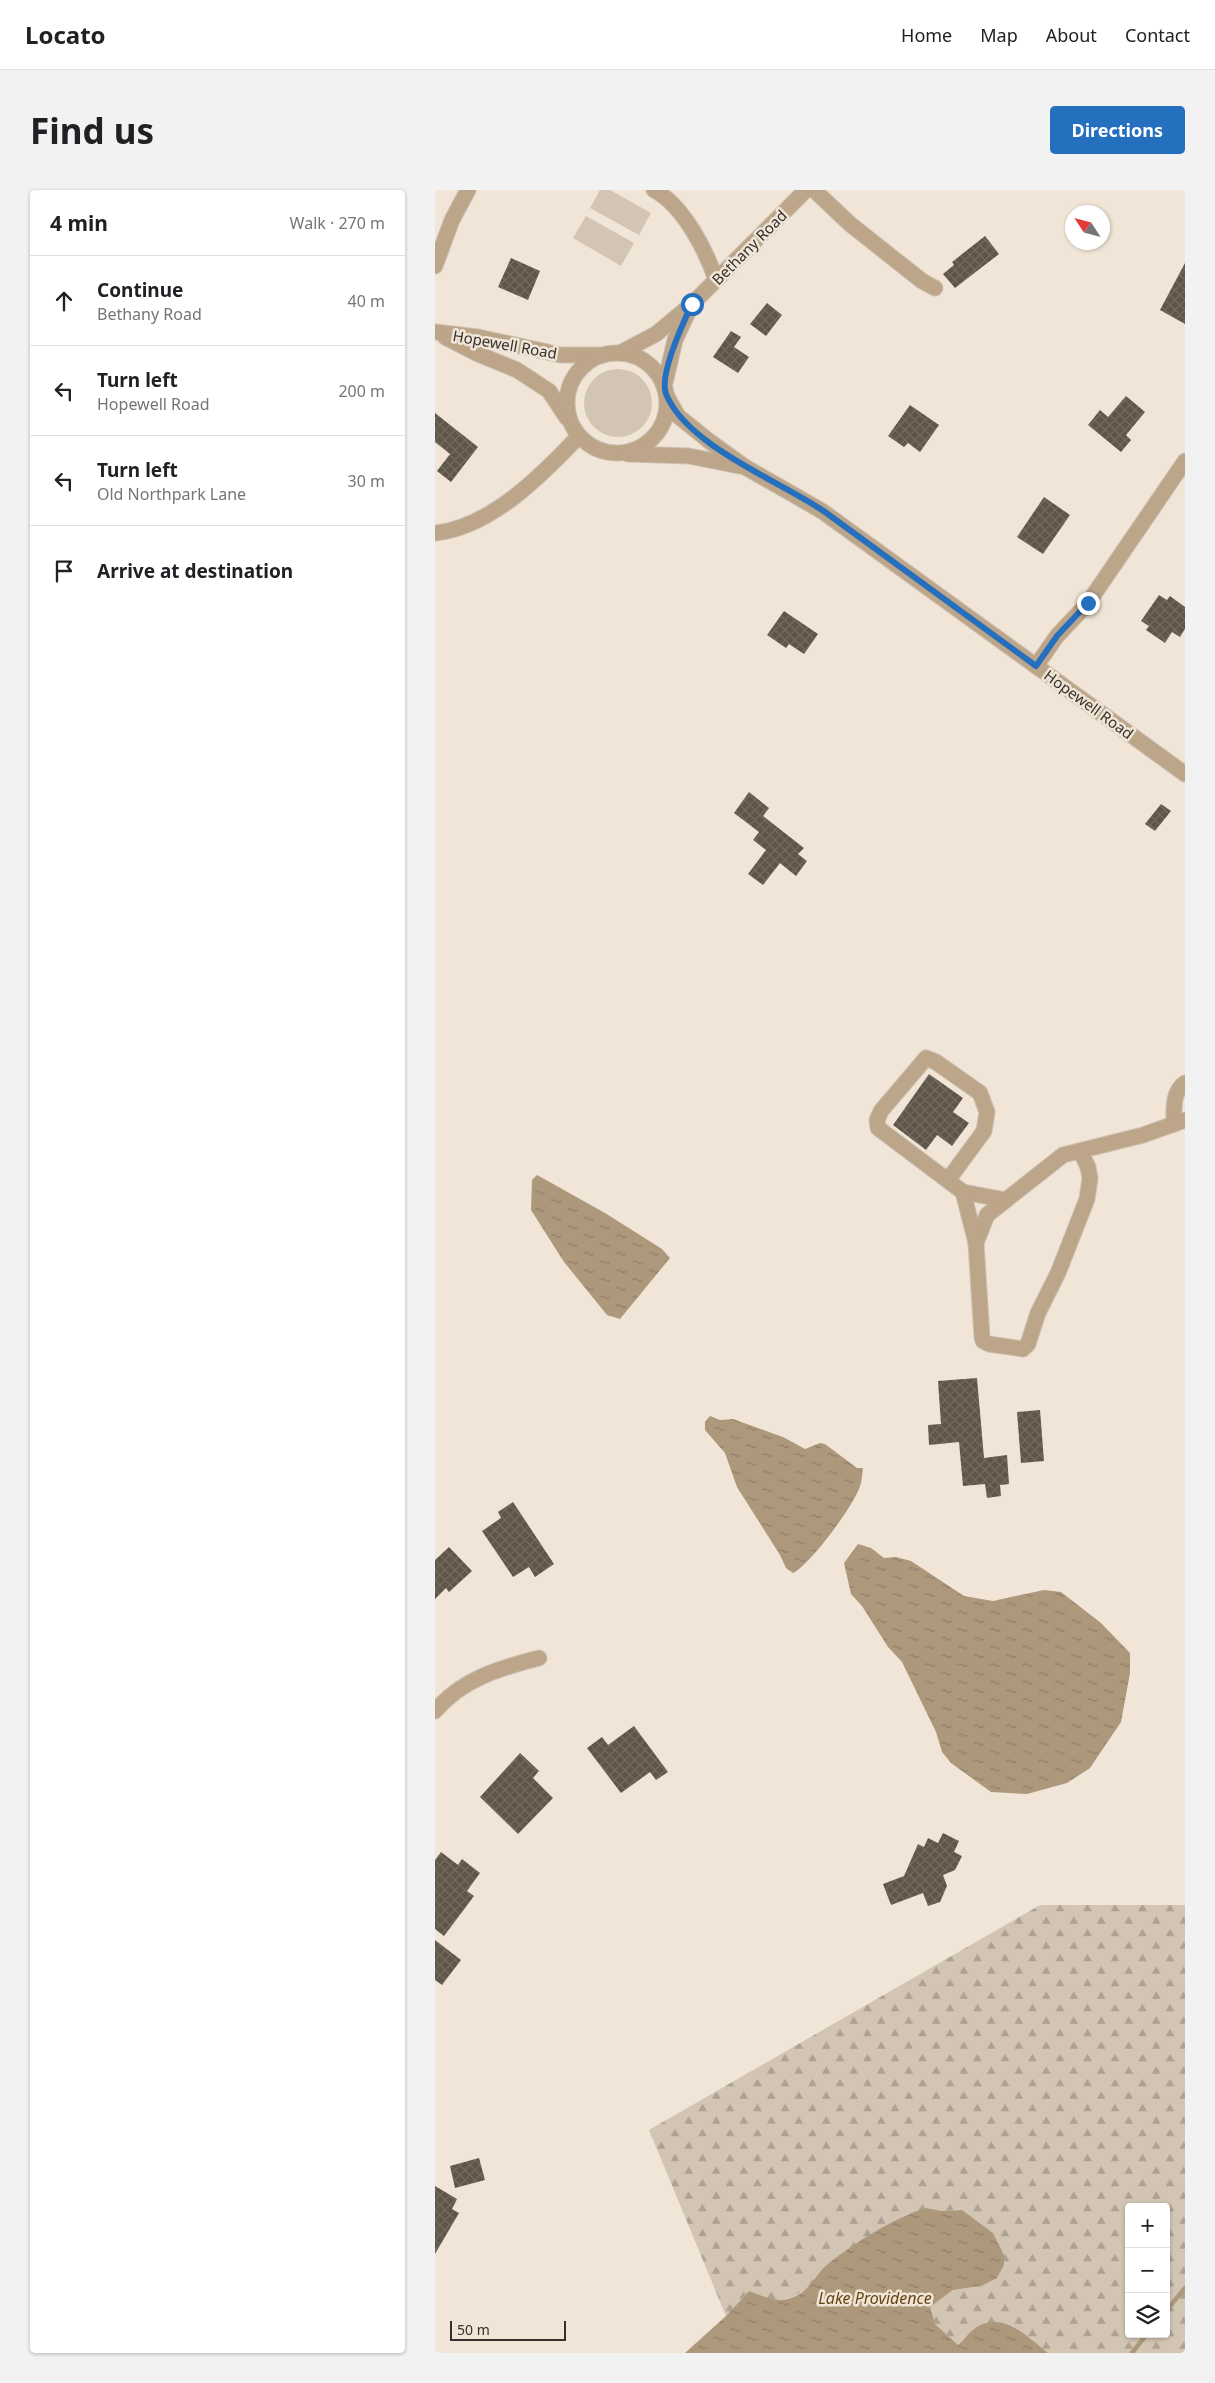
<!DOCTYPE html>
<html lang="en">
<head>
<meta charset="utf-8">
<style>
  :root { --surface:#fff; --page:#f2f2f2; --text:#202124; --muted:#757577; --line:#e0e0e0; --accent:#256fbf }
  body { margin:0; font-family:"Noto Sans",sans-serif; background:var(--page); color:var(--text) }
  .controls { position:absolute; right:15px; bottom:15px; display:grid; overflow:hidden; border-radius:5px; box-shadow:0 1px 4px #0004 }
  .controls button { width:45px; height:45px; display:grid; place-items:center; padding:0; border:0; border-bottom:1px solid var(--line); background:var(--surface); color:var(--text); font:25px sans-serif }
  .compass { position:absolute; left:630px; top:15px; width:45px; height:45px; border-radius:50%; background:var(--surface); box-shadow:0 1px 4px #0004; rotate:306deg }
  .scale { position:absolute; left:15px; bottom:12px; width:116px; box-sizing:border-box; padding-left:5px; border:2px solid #36312c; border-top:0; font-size:14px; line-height:18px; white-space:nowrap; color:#36312c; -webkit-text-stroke:4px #f0e5d6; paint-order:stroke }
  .stop { position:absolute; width:15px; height:15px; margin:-11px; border:4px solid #256fbf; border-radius:50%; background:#fff }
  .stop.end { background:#256fbf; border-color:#fff; box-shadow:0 1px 5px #0008 }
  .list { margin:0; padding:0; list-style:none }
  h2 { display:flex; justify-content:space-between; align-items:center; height:65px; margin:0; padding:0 20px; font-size:21px }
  h2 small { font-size:16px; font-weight:400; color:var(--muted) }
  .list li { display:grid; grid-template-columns:32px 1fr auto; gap:15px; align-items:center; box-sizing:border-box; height:90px; padding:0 20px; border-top:1px solid var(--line) }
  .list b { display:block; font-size:19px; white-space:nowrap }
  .list p { margin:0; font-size:16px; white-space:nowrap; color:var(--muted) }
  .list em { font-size:16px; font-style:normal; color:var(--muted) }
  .icon { flex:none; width:28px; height:28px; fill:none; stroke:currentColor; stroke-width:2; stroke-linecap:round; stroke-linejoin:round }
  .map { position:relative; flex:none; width:750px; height:2163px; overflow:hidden; border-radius:5px }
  header { display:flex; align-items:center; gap:30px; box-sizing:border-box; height:70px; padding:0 25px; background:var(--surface); border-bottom:1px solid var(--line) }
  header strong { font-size:24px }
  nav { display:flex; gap:28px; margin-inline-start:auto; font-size:18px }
  .intro { display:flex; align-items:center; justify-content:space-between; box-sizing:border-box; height:120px; padding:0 30px }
  h1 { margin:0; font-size:35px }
  .button { padding:12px 22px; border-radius:5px; background:var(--accent); color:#fff; font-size:18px; font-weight:700 }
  main { display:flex; gap:30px; padding:0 30px }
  aside { flex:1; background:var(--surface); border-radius:5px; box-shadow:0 1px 4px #0004 }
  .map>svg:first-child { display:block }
</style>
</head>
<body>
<header>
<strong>Locato</strong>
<nav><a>Home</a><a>Map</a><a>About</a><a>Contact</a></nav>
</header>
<div class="intro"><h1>Find us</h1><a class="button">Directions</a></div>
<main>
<aside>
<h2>4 min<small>Walk · 270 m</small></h2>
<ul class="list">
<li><svg class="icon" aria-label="ahead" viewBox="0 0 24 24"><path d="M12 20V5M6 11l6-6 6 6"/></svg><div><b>Continue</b><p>Bethany Road</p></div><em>40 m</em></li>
<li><svg class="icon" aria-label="left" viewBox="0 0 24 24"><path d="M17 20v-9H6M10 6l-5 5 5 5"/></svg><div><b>Turn left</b><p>Hopewell Road</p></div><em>200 m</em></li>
<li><svg class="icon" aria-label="left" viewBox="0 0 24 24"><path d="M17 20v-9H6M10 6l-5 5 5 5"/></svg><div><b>Turn left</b><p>Old Northpark Lane</p></div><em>30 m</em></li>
<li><svg class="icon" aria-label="arrive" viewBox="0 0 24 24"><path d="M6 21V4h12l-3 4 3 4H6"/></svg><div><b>Arrive at destination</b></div></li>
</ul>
</aside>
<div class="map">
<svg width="750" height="2163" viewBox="0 0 750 2163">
  <defs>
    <pattern id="forest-firs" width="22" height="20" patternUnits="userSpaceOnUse" patternTransform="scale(1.25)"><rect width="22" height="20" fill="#d3c5b3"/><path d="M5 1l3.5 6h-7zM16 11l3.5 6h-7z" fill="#aca192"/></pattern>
    <pattern id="water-ripples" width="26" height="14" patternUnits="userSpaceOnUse" patternTransform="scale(1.25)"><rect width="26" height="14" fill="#ae987c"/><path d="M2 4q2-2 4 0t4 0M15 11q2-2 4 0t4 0" fill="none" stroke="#8e7d66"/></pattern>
    <pattern id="building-cross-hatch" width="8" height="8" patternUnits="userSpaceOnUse" patternTransform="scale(1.25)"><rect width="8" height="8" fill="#5f5548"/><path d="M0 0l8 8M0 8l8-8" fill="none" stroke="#736b60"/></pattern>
  </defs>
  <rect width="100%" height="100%" fill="#f0e5d6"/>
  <g fill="#d3c5b3">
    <polygon points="165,0 175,0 216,23 204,45 155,18"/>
    <polygon points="151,26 199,53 186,76 138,48"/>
    <circle cx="183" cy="213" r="34"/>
  </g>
  <path fill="url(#forest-firs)" fill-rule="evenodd" d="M605,1715H750V2163H613L589,2145L539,2138L523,2155L500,2134L494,2117L518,2100L546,2096L527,2020L507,2021L491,2018L393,2074L376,2096L357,2108L339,2110L314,2101L291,2126L214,1940ZM694,2017H731V2144H694Z"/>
  <g fill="url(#water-ripples)">
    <polygon points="102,985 170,1023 227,1059 235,1068 185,1129 172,1125 129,1072 96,1020 97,990"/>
    <path d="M275,1226L285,1230L298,1229L348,1247L370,1259L385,1253L390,1254L422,1278H428C427,1283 427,1289 426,1293C422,1312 375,1375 358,1383L351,1378L345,1365L302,1297L290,1263L270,1240V1232Z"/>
    <polygon points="423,1354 436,1358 449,1368 461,1367 476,1371 529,1406 558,1411 609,1400 626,1402 666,1433 695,1463 695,1483 686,1532 655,1578 632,1593 592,1604 556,1602 516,1573 507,1562 501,1542 467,1472 453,1457 427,1416 416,1404 409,1373"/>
    <path d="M491,2018L507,2021L527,2020L558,2043L569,2065V2075L562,2088L546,2096L518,2100L495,2117L500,2134L523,2155C529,2150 534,2142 540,2138C568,2120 591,2146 613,2163H250L291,2126L314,2101C329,2106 343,2114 359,2107C377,2099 380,2084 394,2073C423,2051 456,2029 491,2018Z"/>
  </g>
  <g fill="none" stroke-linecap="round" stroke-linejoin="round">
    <g stroke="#ae987c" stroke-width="4.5">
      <polyline points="731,2121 750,2098"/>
      <polyline points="697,2163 712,2144"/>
    </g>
  </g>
  <g fill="url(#building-cross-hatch)">
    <polygon points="550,46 564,64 520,98 508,84 519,75 517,72"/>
    <polygon points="76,68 105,81 93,110 63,97"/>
    <polygon points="750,73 750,134 725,120"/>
    <polygon points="332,113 347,125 331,146 315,134"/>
    <polygon points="296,141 306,147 299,157 314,167 303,183 278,167"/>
    <polygon points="691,206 710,222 691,245 696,250 686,262 653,235 665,220 673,227"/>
    <polygon points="475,215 504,235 485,262 473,253 469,257 453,246"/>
    <polygon points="0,223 43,257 16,292 2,281 15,264 0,252"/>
    <polygon points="609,307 635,325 608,364 582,347"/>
    <polygon points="724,405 732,410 735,406 750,417 750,439 745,447 737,442 730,453 711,440 714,436 706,431"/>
    <polygon points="349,421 383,444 369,464 354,454 351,458 332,445"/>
    <polygon points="314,602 334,618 328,626 369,658 363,664 372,671 361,686 345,673 328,695 313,684 331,660 318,650 324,642 299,623"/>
    <polygon points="726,614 736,621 720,641 710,634"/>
    <polygon points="494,884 528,908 518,922 534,933 517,956 502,945 491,960 458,935"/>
    <polygon points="542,1188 549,1268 572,1265 574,1294 565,1295 566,1306 552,1308 550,1294 528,1296 524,1252 494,1255 493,1235 506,1234 503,1191"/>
    <polygon points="605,1220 609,1271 586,1273 582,1222"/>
    <polygon points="78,1312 119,1374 100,1387 94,1377 78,1387 47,1341 66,1328 63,1322"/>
    <polygon points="14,1357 37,1381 14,1402 11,1398 0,1409 0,1370"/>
    <polygon points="199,1536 233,1582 221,1590 215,1582 186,1603 152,1558 167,1547 173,1555"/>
    <polygon points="85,1563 104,1581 98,1588 118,1608 83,1644 45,1607"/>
    <polygon points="508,1643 524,1651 519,1662 527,1666 520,1680 508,1685 512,1696 505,1712 493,1716 488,1703 456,1715 448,1694 469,1686 483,1654 489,1657 493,1648 503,1653"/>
    <polygon points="6,1662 23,1675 27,1669 45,1683 32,1701 39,1706 9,1746 0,1739 0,1670"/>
    <polygon points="0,1750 26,1770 7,1795 0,1790"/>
    <polygon points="44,1968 50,1990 20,1998 15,1976"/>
    <polygon points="0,1996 22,2009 17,2019 24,2023 0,2064"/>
  </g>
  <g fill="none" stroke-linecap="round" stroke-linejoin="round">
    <defs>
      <g id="minor">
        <path d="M219,0C248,15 271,60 281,90"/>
        <polyline points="379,0 415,34 487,91 500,98"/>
        <polyline points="0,76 17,30 33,0"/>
        <polyline points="0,142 43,147 126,165 164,165"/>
        <polyline points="10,147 43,164 82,180 114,201 132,228"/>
        <circle cx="182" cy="213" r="50"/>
        <polyline points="185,163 221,144 257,114 371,0"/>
        <polyline points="229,197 240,150 255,118"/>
        <polyline points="231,205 243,226 274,251 310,277 387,321 750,584"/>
        <polyline points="193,264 254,266 304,276"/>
        <path d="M0,343C55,338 107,285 143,247"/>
        <polyline points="601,476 622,446 653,413 750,271"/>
        <path d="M739,934C739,920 737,902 750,893"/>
        <polyline points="645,961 653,977 655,988 652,1009 623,1083 603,1123 593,1154 588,1159 554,1154 548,1151 547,1147 541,1053 552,1025 628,965 708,945 750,930"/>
        <polyline points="513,990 549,941 552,922 545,903 501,872 491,868 446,921 442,930 443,938 528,1002 571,1010"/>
        <polyline points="528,1002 541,1053"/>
        <path d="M0,1521C27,1489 65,1478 104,1468"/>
      </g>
    </defs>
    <use href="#minor" stroke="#cbc1b4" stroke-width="17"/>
    <use href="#minor" stroke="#bca588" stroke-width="15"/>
  </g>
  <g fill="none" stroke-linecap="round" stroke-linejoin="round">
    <path stroke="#256fbf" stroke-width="6" d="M257,114C248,133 224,185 231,204C252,256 345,291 390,322C461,373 531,425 601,476L622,446L653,413"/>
  </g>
  <g text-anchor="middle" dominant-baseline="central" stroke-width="5" stroke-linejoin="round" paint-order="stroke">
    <g font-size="15" fill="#36312c" stroke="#f0e5d6">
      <text transform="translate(314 57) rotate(-45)">Bethany Road</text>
      <text transform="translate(70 154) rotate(10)">Hopewell Road</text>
      <text transform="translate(654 514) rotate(36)">Hopewell Road</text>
    </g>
    <g font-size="16" font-style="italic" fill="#664513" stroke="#f0e5d6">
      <text x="440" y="2108">Lake Providence</text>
    </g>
  </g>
</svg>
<div class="controls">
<button>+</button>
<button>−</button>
<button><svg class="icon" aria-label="layers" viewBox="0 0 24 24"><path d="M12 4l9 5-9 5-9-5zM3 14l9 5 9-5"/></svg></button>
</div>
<svg class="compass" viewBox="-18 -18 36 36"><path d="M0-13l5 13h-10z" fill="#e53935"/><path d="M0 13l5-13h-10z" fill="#757577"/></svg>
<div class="scale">50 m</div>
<div class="stop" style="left:257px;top:114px"></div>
<div class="stop end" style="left:653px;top:413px"></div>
</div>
</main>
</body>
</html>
